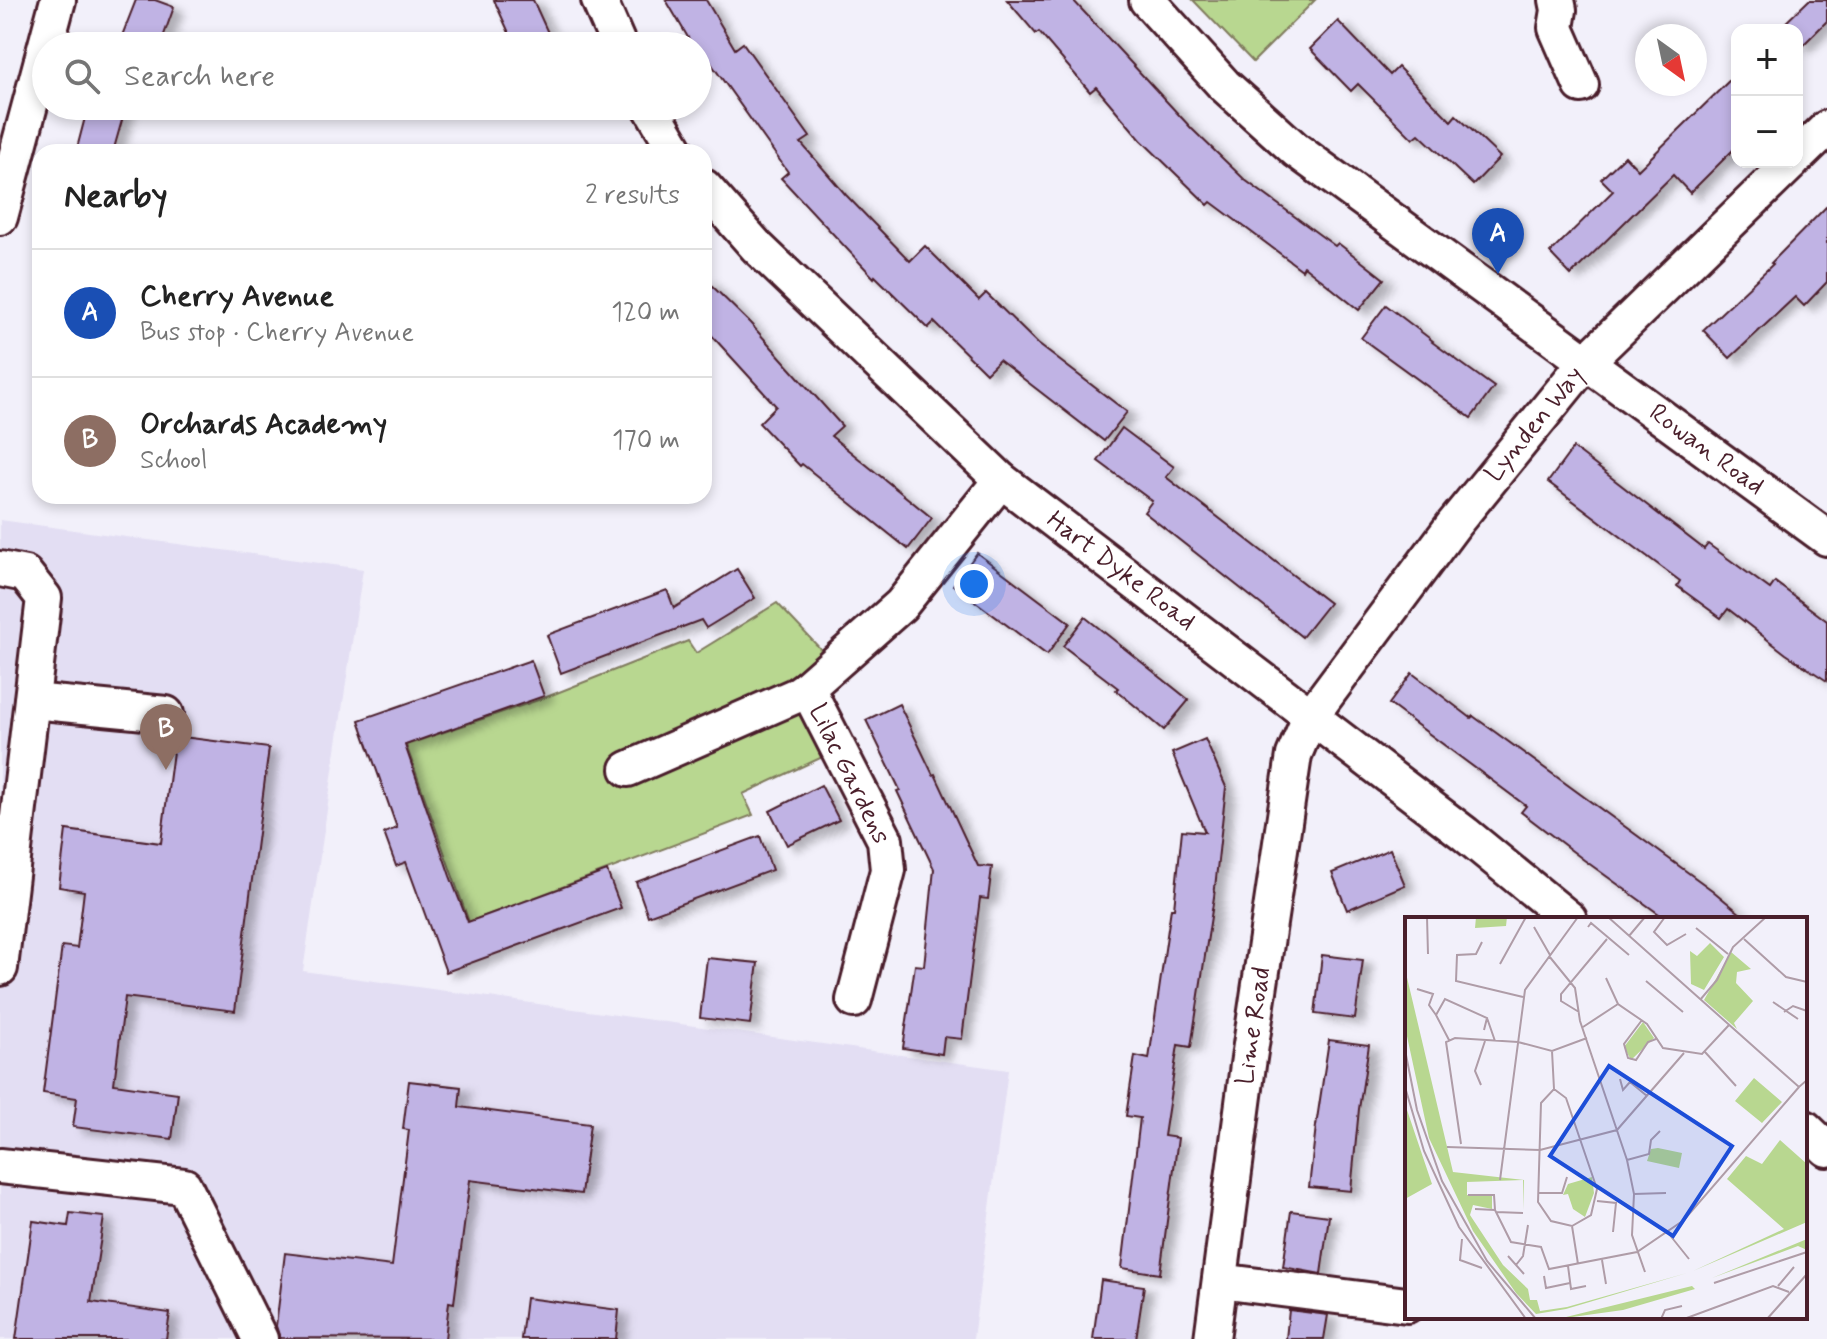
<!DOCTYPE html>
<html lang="en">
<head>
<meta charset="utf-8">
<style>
  :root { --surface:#fff; --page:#f6f6f6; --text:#222; --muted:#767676; --line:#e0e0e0; --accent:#ea580c }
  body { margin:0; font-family:Mynerve,sans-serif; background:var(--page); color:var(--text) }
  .controls { position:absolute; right:24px; top:24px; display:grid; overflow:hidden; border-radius:16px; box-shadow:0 4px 12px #0003 }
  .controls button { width:72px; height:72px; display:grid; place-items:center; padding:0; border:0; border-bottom:2px solid var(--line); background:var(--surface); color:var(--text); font:40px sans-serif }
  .compass { position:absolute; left:1635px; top:24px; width:72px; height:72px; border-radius:50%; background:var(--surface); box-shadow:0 4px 12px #0003; rotate:147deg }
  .you { position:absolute; left:974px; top:584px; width:28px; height:28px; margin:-20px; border:6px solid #fff; border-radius:50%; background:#1a73e8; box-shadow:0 0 0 12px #1a73e833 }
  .badge { display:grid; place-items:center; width:52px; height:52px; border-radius:50%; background:var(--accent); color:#fff; font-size:26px; font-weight:700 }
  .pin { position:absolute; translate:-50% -66px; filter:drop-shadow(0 2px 4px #0008) }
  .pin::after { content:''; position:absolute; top:42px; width:28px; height:24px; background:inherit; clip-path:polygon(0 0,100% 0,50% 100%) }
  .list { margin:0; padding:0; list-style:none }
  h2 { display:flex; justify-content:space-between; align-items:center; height:104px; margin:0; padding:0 32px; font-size:34px }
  h2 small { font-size:26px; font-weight:400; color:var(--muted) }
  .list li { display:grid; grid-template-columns:52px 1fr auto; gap:24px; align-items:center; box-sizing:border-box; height:128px; padding:0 32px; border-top:2px solid var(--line) }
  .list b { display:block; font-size:30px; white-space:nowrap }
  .list p { margin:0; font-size:26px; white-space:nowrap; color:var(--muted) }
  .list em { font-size:26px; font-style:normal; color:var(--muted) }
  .icon { flex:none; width:44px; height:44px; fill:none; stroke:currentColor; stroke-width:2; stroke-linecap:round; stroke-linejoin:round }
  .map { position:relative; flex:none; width:1827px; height:1339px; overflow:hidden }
  .search { position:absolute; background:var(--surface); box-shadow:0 4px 12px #0003; left:32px; top:32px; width:680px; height:88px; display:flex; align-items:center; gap:20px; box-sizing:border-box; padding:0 28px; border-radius:44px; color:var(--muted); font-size:30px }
  .panel { position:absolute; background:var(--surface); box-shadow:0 4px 12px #0003; left:32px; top:144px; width:680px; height:360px; border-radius:24px }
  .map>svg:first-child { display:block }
</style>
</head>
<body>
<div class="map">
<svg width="1827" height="1339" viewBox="0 0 1827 1339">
  <defs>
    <filter id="shadow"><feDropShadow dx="9" dy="5" stdDeviation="4" flood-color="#0004"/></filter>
  </defs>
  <rect width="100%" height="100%" fill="#f2f0fa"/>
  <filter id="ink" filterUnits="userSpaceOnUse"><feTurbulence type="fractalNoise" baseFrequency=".0125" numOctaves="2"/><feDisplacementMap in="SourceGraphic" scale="16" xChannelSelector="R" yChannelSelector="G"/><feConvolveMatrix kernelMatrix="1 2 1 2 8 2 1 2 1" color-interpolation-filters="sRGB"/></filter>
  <g filter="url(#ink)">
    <polygon fill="#e3def3" points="0,520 363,569 303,971 1008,1070 973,1339 0,1339"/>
    <g fill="#b8d790" stroke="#817b5e" stroke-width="2">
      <polygon points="1193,0 1315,0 1253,62"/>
      <polygon points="777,603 829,658 790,685 829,754 743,794 753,815 469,922 406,745 544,698 688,641 696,653"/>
    </g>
    <g fill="#c0b3e4" stroke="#4a1f2b" stroke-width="2" filter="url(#shadow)">
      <polygon points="136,0 155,0 174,7 160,46 118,46"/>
      <polygon points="494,0 533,0 554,46 515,46"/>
      <polygon points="666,0 706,0 735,49 743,43 810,137 801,143 846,195 910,261 925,246 979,300 986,293 1038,344 1127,412 1104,441 999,360 986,373 934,322 928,328 875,276 874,278 781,178 788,172 705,55 701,58 698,46 693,46"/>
      <polygon points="1007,0 1073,0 1192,129 1245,180 1335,246 1338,243 1384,279 1359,310 1304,266 1302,270 1211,202 1208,205 1141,140 1096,87 1090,92 1039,32 1036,34"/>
      <polygon points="1809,0 1827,0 1827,21 1801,47 1797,43 1797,30 1784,30 1781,27"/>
      <polygon points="1338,21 1390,75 1398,67 1451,121 1456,115 1500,157 1473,185 1419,134 1413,139 1358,84 1351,91 1310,49"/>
      <polygon points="1737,73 1737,146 1690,193 1673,175 1571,275 1550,253 1613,191 1601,179 1625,156 1638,170"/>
      <polygon points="88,106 126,106 113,152 76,152"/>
      <polygon points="1827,206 1827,282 1804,306 1795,297 1730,358 1703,330 1773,264 1771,263"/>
      <polygon points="704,278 750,323 842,426 831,436 932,518 908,549 802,464 800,466 759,423 776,406 704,327"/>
      <polygon points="1386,305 1433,341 1432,342 1494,387 1471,418 1361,338"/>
      <polygon points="1122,428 1174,467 1166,477 1329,603 1302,637 1144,512 1152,501 1098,461"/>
      <polygon points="1573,448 1704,549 1708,544 1770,589 1775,582 1827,621 1827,681 1786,654 1728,609 1721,618 1677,586 1680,581 1548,482"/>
      <polygon points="977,553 1070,623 1047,655 953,585"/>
      <polygon points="737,569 755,598 706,628 701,620 561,673 547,635 667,590 674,608"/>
      <polygon points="1085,617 1189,700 1164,730 1116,690 1118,688 1063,646"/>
      <polygon points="531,660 544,696 405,745 450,876 468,922 607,871 621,908 446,972 406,862 396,866 384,833 397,828 359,720"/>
      <polygon points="1412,673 1471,718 1473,716 1712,890 1747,919 1666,919 1584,860 1521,812 1526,806 1389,704"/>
      <polygon points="899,704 933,775 935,774 978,866 992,867 988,899 980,898 962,1039 944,1037 942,1054 903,1048 915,965 924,966 934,869 897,791 900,790 866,720"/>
      <polygon points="175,736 269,748 235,1011 125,997 114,1084 178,1093 172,1139 73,1127 77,1098 43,1093 62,946 77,948 84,891 59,887 66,830 161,843"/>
      <polygon points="1205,739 1226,787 1214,897 1191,1047 1178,1045 1164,1136 1178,1138 1160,1274 1122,1268 1140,1118 1126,1116 1135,1056 1149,1059 1171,908 1174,908 1182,830 1205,832 1172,753"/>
      <polygon points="821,785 839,820 787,845 770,811"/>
      <polygon points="760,836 772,870 648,916 636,882"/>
      <polygon points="1390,849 1405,885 1347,910 1332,873"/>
      <polygon points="1322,955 1363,960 1355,1019 1315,1014"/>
      <polygon points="707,958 758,963 750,1024 700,1018"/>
      <polygon points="1329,1040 1369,1045 1359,1109 1351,1191 1309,1187 1316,1126"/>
      <polygon points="409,1081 461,1087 459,1107 590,1124 581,1194 470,1180 454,1303 449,1302 445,1339 280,1338 276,1326 285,1253 392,1266 409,1130 403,1129"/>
      <polygon points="1291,1211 1329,1216 1321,1274 1283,1267"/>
      <polygon points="70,1213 104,1217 91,1302 170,1313 166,1339 16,1339 33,1221 68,1226"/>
      <polygon points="1101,1280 1144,1286 1136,1339 1093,1339"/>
      <polygon points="526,1298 619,1310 616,1339 521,1339"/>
      <polygon points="1289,1310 1328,1315 1324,1339 1286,1339"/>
    </g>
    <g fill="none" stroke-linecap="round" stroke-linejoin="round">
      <defs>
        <g id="minor">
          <polyline points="599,0 619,46"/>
          <path id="s1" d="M1147,0L1224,85L1296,150L1827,538"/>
          <polyline points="1557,0 1559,10 1556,28 1581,85"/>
          <polyline points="650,106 677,152"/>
          <polyline points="1797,157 1827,128"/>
          <path id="s2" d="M704,187L757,247L1001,480L1465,834L1569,919"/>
          <polyline points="0,217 58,0"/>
          <polyline points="0,569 25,574 44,598 0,968"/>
          <polyline points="32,701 166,714"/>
          <polyline points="628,769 797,695 807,688"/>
          <polyline points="854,1000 888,870 885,840 807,688 901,605 1001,480"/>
          <polyline points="1805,1128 1827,1149"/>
          <polyline points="0,1166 184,1186 260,1339"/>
          <polyline points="1220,1281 1407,1305"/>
          <path id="s3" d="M1212,1339L1248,1065L1294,755L1310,717L1454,524L1585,363L1792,162"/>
        </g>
      </defs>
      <use href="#minor" stroke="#4a1f2b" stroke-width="40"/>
      <use href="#minor" stroke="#fff" stroke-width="34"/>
    </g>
  </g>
  <g text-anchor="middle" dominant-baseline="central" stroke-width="6" stroke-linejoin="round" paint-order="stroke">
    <g font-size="26" fill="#4a1f2b" stroke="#fff">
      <text stroke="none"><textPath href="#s3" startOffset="1000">Lynden Way</textPath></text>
      <text stroke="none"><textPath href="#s1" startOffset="720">Rowan Road</textPath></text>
      <text stroke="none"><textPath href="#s2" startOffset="568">Hart Dyke Road</textPath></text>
      <text transform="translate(849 774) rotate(64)">Lilac Gardens</text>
      <text stroke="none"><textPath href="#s3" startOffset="316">Lime Road</textPath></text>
    </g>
  </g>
  <g transform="translate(1405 917)">
    <rect width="402" height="402" fill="#f2f0fa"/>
    <path d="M71,0H102L101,9L70,11ZM305,26L319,40L299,73L286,67L285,34L292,39ZM326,35L346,52L332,55L331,66L348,84L329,106L332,112L299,83ZM0,52L48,255L119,263V293L118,263L62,265V278L87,279V292L68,288L65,298L98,348L123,372L125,383H132L135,394L162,390L282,356L161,392L131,397L111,376L68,314L24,221L0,110ZM238,105L249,121L226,143L219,130ZM349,161L377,185L357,206L330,184ZM0,187L27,267L0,282ZM375,223L402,247V305L288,354L379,312L322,262L341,239L357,247ZM253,231L277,236L274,251L242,244L246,232ZM187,260L189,276L180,300L168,292L163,277L158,278L163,267ZM402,322V333L393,329L307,361ZM287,369L290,372L218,393L153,402Z" fill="#b8d790"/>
    <path fill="none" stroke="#af9ca7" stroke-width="2" d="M22,0L23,37M203,0L394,170L402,163M260,0L249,15L262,28L281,17M129,10L145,38M183,10L186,6L224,38M291,11L323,37M224,19L240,0M339,22L381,60L402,65M77,25L71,37L52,38L51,64L118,80M144,39L170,71L175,104L222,243L229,277L227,318L240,355M95,47L121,0M201,61L213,87L242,107L258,131L297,137L324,108M241,64L278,95M12,72L28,77L24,88L31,98M295,83L312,63L328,30L361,0M368,85L393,102M174,95L156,84V77L202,22M379,95L388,89L402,94M82,101L90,124M237,103L219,127L223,141L231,143L243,125L251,122M178,110L213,87M44,123L31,98L40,82L82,101L79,113M0,133L12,193L37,264L82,344L131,402M147,134L149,172M300,135L331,169M215,162L218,173L225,165L242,179M76,168L70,154L80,124M0,170L19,234L54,310L121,402M149,172L161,181L192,272L186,298L167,309L146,304L133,285L136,186ZM56,227L41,125L50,121L113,125L147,134L182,121M42,230L135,233L212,213L279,136M222,243L244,237L246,223L255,214M95,263L120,73L173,0M133,276H157L162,260M229,277L261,276M63,278H89L90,293M192,284L211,286L208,315M70,292L90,293L106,325L136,330L144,352L232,335L279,303L394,170M91,295L118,296M167,309L173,347M264,317L284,342M57,322L55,343L77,351M103,339L119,357M197,343L201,367M111,348L118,339L123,308M163,349L166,372L181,369M139,359L141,371L165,366M309,366L402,335M373,369L389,350M256,402L260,393L277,389M279,402L368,369L384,375M362,402L402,357"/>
    <path fill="#1d4ed8" fill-opacity="0.15" stroke="#1d4ed8" stroke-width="4" d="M204,149L327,229L268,319L145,239Z"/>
    <rect width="402" height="402" fill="none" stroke="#4a1f2b" stroke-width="4"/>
  </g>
</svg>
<div class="controls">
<button>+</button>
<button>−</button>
</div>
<svg class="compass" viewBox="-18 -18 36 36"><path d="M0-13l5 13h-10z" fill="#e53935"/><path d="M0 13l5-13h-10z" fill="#767676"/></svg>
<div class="you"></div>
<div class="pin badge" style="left:1498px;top:274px;background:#1a4fb4">A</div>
<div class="pin badge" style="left:166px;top:770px;background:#8d6e63">B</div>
<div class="search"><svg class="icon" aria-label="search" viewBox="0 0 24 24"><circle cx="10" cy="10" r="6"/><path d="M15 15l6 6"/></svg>Search here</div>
<section class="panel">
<h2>Nearby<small>2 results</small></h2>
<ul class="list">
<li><span class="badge" style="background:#1a4fb4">A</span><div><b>Cherry Avenue</b><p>Bus stop · Cherry Avenue</p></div><em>120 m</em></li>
<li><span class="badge" style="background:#8d6e63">B</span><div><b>Orchards Academy</b><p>School</p></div><em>170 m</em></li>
</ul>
</section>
</div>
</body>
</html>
